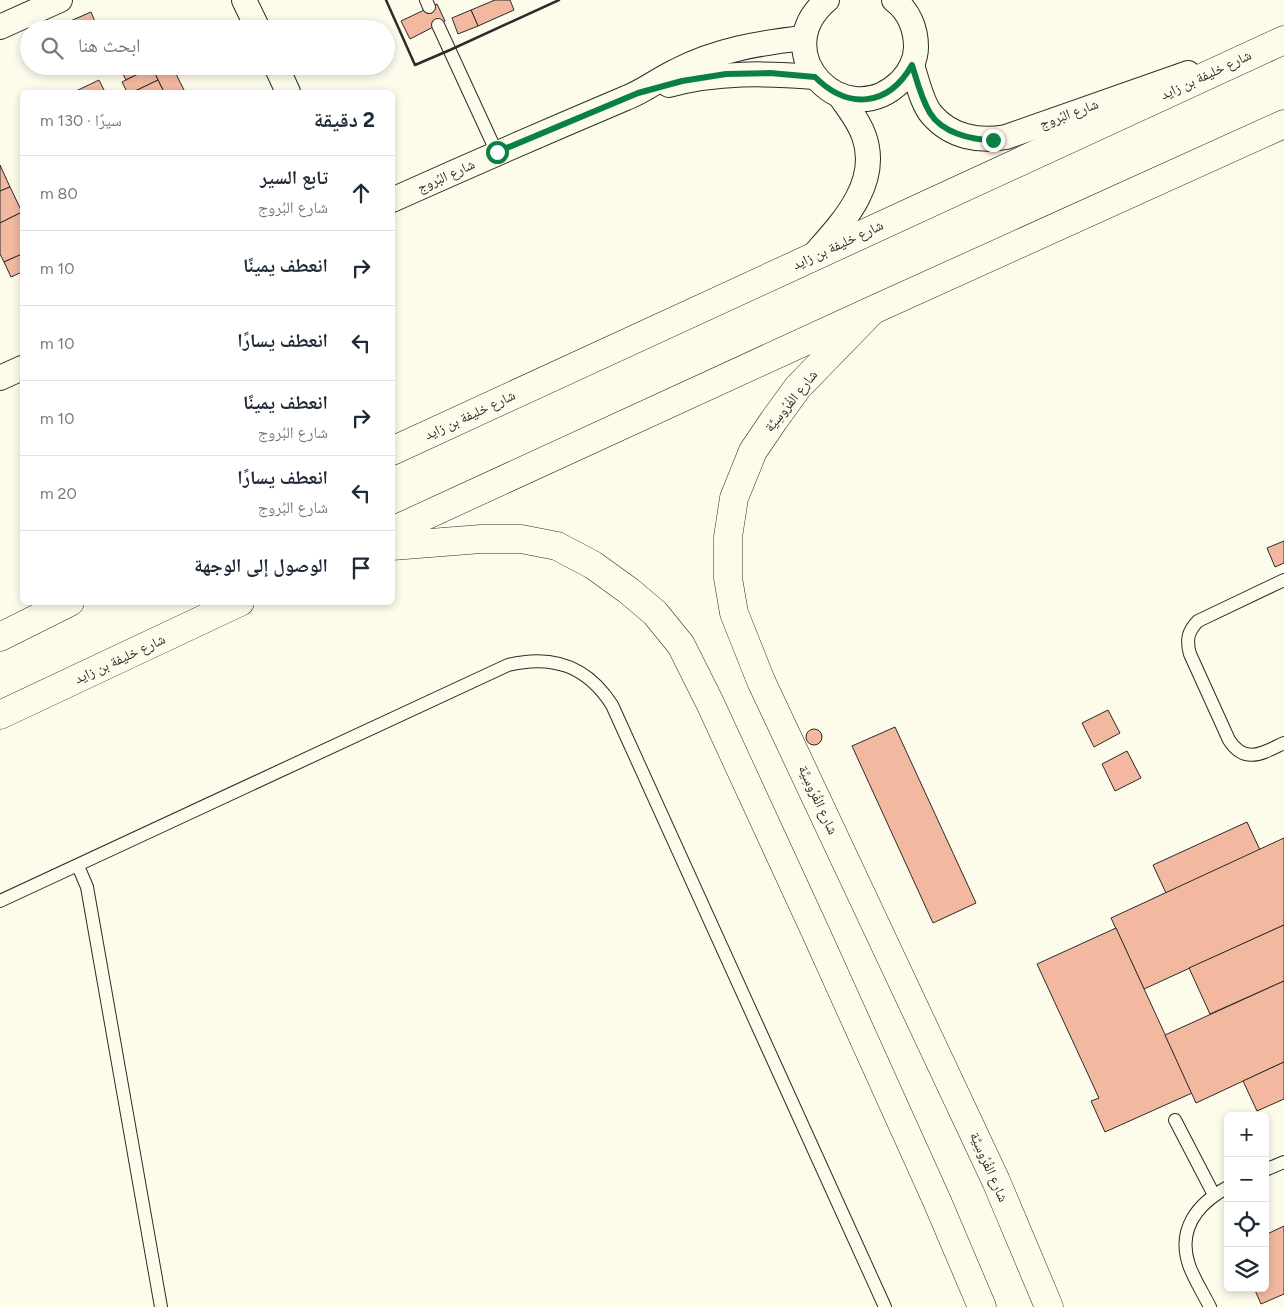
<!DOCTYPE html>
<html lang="ar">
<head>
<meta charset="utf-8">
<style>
  :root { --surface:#fff; --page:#f6f6f7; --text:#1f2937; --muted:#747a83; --line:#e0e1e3 }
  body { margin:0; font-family:Figtree,"Noto Naskh Arabic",sans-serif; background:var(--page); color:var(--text); direction:rtl }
  .controls { position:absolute; right:15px; bottom:15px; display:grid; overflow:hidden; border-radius:8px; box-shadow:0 2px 8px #0003 }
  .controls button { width:45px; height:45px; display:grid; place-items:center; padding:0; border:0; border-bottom:1px solid var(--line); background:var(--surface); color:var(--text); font:25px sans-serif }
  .stop { position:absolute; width:15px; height:15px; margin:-11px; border:4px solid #0b8043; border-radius:50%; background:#fff }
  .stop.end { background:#0b8043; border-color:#fff; box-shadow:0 1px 5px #0008 }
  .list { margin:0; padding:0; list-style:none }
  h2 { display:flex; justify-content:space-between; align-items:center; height:65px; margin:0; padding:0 20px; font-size:21px }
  h2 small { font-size:16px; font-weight:400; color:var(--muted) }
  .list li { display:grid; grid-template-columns:32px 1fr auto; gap:15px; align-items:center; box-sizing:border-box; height:75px; padding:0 20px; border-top:1px solid var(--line) }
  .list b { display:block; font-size:19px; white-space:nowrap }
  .list p { margin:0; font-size:16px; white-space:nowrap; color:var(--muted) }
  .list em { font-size:16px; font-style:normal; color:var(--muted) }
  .icon { flex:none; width:28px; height:28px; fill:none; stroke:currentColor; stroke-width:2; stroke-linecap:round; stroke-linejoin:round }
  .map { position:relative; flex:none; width:1284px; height:1307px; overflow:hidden; direction:ltr }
  .search { position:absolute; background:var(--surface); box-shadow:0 2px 8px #0003; left:20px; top:20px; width:375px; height:55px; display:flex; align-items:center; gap:12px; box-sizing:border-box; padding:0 18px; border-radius:28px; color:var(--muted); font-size:19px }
  .panel { position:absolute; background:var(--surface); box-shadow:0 2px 8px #0003; left:20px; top:90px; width:375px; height:515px; border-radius:8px; direction:rtl }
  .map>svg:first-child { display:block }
</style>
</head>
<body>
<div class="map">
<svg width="1284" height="1307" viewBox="0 0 1284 1307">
  <rect width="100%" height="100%" fill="#fdfbea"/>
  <g fill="#f2b8a0" stroke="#2b2b2b">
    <polygon points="495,0 510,0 514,10 478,26 471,10"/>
    <polygon points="437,4 445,21 410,39 401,21"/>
    <polygon points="471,10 478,26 458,34 452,18"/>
    <polygon points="91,12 98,29 52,29"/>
    <polygon points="119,66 151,66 152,67 126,80"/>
    <polygon points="166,66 172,66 185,92 164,92 154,72"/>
    <polygon points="152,67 158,80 133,92 127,92 122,82"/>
    <polygon points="99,80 105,92 74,92"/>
    <polygon points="158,80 164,92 133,92"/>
    <polygon points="0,165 10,187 0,191"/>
    <polygon points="10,187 22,212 0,223 0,191"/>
    <polygon points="22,212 22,254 4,262 0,254 0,223"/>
    <polygon points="22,254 22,272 11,277 4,262"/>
    <polygon points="1284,541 1284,563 1275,567 1267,548"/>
    <polygon points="1108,710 1120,733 1094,747 1082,723"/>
    <polygon points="895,727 976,903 933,923 852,746"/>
    <circle cx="814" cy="737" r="8"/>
    <polygon points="1127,751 1141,778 1115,791 1102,764"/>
    <polygon points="1247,822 1260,850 1166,893 1153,865"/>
    <polygon points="1284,838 1284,925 1144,989 1111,918"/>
    <polygon points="1284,925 1284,981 1210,1014 1189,968"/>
    <polygon points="1116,928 1192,1093 1105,1132 1091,1101 1099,1098 1037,964"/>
    <polygon points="1284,981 1284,1062 1196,1103 1165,1035"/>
    <polygon points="1284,1062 1284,1099 1257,1111 1243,1081"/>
    <polygon points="1284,1226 1284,1294 1261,1304 1254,1288 1265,1288 1265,1235"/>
  </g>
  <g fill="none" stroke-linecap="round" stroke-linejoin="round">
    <defs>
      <g id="lane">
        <polyline points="426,0 429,7"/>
        <polyline points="438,25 497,153"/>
        <path d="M1284,580L1198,621C1188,631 1186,640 1190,654L1229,740C1245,765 1263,753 1284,743"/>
        <polyline points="78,866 87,887 161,1307"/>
        <path d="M0,901L508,665C553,654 587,666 612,705L885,1307"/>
        <polyline points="1175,1120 1214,1195"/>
        <polyline points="1265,1170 1284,1162"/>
        <path d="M1210,1307C1203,1293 1194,1279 1189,1265C1177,1229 1197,1204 1228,1187"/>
      </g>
      <g id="street">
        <polyline points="244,0 258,29"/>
        <path d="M827,0C764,54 846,136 901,81C909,73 916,60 916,47C916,29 909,11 894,0"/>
        <polyline points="0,27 60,0"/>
        <path d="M912,65C917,80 922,104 932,115C951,137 979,142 1006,137L1188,73"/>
        <polyline points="276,66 288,92"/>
        <path d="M669,85C717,72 766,73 815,77"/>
        <path d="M392,200C470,165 548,131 626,98C644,91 659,79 676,71C717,50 759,43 804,38"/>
        <path d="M812,257C841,224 881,184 864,136C859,121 848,108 840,96"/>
        <polyline points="0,378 22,368"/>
      </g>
      <g id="secondary">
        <polyline points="872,311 798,387 774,420 753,451 734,498 728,537 728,578 734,613 761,681 996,1181 1049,1307"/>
        <polyline points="392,546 481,539 521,539 557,546 593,565 629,591 655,613 681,645 710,703 816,933 937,1201 982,1307"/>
      </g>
      <g id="highway">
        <polyline points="392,451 1284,40"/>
        <polyline points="392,531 873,310 1284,124"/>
        <polyline points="0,637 70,602"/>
        <polyline points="0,715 240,602"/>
      </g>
    </defs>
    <use href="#lane" stroke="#2b2b2b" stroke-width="14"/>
    <use href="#street" stroke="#2b2b2b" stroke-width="26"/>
    <use href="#secondary" stroke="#2b2b2b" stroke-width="29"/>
    <use href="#highway" stroke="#2b2b2b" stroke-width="29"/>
    <use href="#lane" stroke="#fdfbea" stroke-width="12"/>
    <use href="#street" stroke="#fdfbea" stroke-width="24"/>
    <use href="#secondary" stroke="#fdfbea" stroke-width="28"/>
    <use href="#highway" stroke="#fdfbea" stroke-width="28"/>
    <polyline stroke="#2b2b2b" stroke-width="2.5" points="386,0 415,65 450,50 559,0"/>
  </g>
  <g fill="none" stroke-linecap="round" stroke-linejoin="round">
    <path stroke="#0b8043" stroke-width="6" d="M497,152L638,93L682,81L726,74L770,73L815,77C848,110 888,107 912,65C917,81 921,98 930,113C942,133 972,140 993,140"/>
  </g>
  <g text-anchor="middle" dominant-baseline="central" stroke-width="4" stroke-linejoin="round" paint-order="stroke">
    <g font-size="14" fill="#2b2b2b" stroke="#fdfbea">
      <text transform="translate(1206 75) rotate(-25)">شارع خليفة بن زايد</text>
      <text transform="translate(1069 114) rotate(-20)">شارع البُروج</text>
      <text transform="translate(446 176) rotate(-24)">شارع البُروج</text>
      <text transform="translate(838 245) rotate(-25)">شارع خليفة بن زايد</text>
      <text transform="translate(791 401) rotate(-51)">شارع الفُرُوسِيَّة</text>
      <text transform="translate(470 415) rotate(-25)">شارع خليفة بن زايد</text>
      <text transform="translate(120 659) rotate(-25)">شارع خليفة بن زايد</text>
      <text transform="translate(818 800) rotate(65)">شارع الفُرُوسِيَّة</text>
      <text transform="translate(989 1167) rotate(66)">شارع الفُرُوسِيَّة</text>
    </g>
  </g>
</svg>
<div class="controls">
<button>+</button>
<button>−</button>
<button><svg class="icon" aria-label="locate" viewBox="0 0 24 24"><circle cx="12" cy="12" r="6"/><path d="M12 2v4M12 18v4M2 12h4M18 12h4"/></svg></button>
<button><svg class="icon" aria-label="layers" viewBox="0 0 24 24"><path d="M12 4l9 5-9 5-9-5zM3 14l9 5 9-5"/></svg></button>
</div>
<div class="stop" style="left:497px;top:152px"></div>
<div class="stop end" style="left:993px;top:140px"></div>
<div class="search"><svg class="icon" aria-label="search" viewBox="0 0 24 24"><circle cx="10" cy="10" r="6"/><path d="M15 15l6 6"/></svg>ابحث هنا</div>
<section class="panel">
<h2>2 دقيقة<small>سيرًا · 130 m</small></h2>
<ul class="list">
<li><svg class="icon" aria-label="ahead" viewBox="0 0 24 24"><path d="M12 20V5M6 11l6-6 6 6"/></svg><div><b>تابع السير</b><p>شارع البُروج</p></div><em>80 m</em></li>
<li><svg class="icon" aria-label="right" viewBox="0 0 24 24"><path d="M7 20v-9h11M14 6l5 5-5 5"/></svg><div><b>انعطف يمينًا</b></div><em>10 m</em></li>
<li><svg class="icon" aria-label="left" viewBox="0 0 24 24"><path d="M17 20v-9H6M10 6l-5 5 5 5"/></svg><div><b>انعطف يسارًا</b></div><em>10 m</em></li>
<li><svg class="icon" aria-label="right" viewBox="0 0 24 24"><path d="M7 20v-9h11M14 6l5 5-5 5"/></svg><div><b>انعطف يمينًا</b><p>شارع البُروج</p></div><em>10 m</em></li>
<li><svg class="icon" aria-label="left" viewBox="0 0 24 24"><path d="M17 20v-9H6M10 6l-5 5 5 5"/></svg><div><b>انعطف يسارًا</b><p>شارع البُروج</p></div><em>20 m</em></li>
<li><svg class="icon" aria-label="arrive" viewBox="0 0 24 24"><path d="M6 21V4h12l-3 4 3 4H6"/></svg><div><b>الوصول إلى الوجهة</b></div></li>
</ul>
</section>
</div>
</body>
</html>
